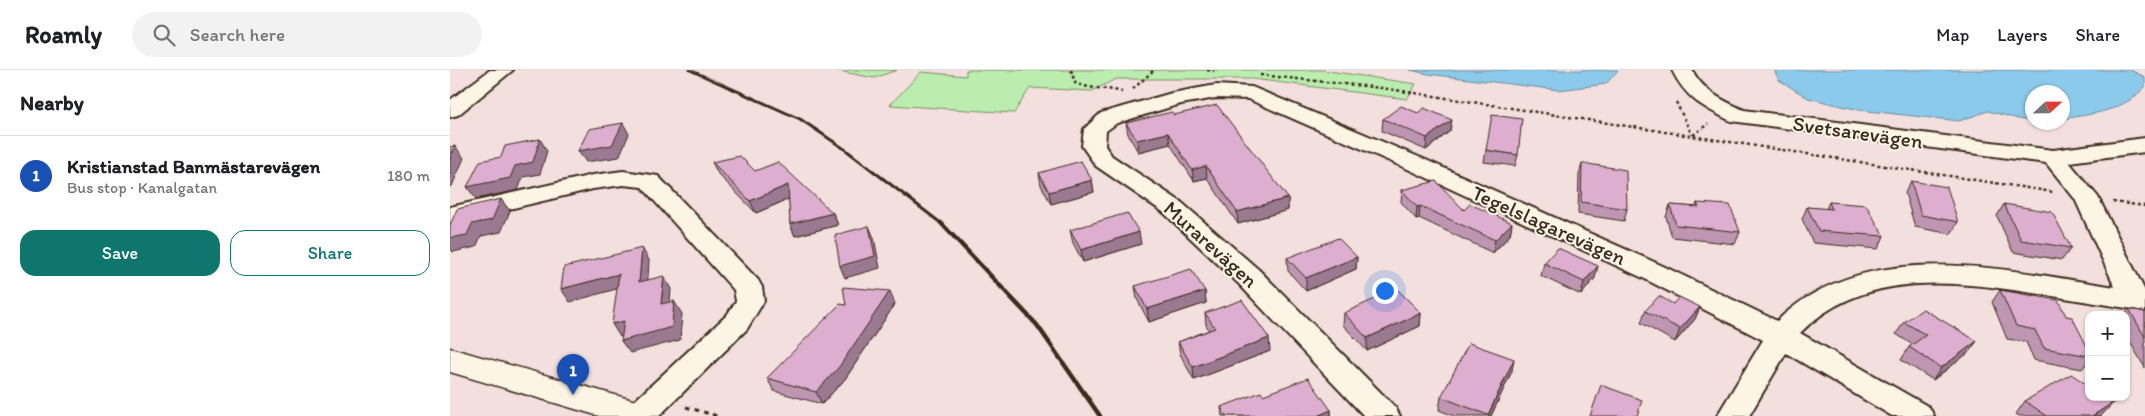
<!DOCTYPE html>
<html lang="en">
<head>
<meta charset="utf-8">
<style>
  :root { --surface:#fff; --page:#f2f2f2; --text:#202124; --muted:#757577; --line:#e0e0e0; --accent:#0f766e }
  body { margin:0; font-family:Itim,sans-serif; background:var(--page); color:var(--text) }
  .controls { position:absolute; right:15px; bottom:15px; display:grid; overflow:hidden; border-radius:10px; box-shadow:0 1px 4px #0004 }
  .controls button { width:45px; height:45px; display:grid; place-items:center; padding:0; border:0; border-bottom:1px solid var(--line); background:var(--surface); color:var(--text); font:25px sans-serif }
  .compass { position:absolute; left:1575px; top:15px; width:45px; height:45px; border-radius:50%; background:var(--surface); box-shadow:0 1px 4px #0004; rotate:68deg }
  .you { position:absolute; left:934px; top:220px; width:18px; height:18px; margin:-12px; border:4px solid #fff; border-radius:50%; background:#1a73e8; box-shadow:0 0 0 8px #1a73e833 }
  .badge { display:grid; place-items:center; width:32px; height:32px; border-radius:50%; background:var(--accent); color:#fff; font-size:16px; font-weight:700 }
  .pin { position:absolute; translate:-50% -41px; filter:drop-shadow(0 1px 2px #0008) }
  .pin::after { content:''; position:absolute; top:26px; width:18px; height:15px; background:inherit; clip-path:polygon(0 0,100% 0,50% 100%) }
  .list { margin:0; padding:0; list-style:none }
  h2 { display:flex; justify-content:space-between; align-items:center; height:65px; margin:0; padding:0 20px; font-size:21px }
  h2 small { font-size:16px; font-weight:400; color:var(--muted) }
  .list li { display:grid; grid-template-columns:32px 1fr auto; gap:15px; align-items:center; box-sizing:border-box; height:80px; padding:0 20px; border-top:1px solid var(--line) }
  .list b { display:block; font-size:19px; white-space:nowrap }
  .list p { margin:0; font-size:16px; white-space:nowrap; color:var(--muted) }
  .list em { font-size:16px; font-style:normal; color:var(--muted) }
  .actions { display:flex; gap:10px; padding:15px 20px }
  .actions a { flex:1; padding:11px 0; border:1px solid var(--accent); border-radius:15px; text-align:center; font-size:18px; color:var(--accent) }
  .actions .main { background:var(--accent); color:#fff }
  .icon { flex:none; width:28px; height:28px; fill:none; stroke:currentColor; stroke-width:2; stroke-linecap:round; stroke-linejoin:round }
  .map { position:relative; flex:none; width:1695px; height:346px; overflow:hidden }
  header { display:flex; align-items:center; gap:30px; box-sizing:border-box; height:70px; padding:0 25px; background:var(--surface); border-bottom:1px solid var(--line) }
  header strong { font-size:24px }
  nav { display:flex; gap:28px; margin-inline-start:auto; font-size:18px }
  .search { width:350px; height:45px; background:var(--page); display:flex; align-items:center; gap:12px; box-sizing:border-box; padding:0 18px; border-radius:28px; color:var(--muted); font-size:19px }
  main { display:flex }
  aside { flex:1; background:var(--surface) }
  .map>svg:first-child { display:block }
</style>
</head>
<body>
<header>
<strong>Roamly</strong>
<div class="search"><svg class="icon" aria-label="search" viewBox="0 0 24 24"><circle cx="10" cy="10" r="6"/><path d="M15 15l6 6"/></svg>Search here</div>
<nav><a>Map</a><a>Layers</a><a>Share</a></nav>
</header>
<main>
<aside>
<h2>Nearby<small></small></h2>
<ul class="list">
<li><span class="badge" style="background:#1a4fb4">1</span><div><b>Kristianstad Banmästarevägen</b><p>Bus stop · Kanalgatan</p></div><em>180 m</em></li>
</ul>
<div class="actions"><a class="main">Save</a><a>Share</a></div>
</aside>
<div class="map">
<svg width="1695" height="346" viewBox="0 0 1695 346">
  <rect width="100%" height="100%" fill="#f3e0de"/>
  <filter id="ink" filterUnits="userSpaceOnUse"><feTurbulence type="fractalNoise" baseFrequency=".02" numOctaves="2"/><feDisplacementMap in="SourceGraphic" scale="10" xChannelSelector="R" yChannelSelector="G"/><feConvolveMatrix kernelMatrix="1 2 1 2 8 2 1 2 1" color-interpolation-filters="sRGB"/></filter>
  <g filter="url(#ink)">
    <g fill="#baedae" stroke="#7a8c66">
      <polygon points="383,0 447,0 424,8"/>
      <polygon points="516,0 872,0 966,14 957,29 803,9 666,9 642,21 580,18 564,43 440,35 471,2 516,6"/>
    </g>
    <g fill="#8ccaec" stroke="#6c8a9a">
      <polygon points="960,0 1168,0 1156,14 1109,20 978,4"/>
      <path d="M1324,0H1680L1695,7V17C1672,42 1645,43 1613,49L1612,22H1582V50H1572L1538,41L1509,51L1409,40L1358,28L1329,10Z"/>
    </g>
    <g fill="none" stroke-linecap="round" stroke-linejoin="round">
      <defs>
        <g id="street">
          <polygon points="40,0 63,0 8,45 0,47 0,30"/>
          <path d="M1222,0H1242C1254,22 1272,30 1294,40L1603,80L1695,68V82L1619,92L1648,127L1695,221V241C1660,235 1625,230 1590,224C1509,211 1413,198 1350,263L1479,337L1484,346H1442L1336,283L1299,346H1267L1313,270L1193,208L960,100L798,29L766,28L731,34L667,53L656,61L655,76L662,86L731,132L809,200L945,337L950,346H914L789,214L713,142L646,96L632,76L634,59L651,43L722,23L766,15L802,17L976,90L1213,196L1327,251C1416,165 1556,200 1665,217L1625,129L1596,93L1281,51C1253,37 1236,29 1222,0Z"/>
          <polygon points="173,101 208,106 308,210 312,217 314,231 297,259 209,346 174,345 179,336 277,245 286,231 284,220 192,117 173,115 143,119 0,153 0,137 143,105"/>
        </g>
        <polygon id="secondary" points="0,278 193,333 205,337 210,346 149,346 0,302"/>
      </defs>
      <use href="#street" stroke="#3b2a1e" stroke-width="4"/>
      <use href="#secondary" stroke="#3b2a1e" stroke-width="3"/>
      <g stroke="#3b2a1e" stroke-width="2.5" stroke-dasharray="3 3" stroke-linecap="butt">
        <path d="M621,0L625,13C642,20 655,17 672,22"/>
        <polyline points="757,0 764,1"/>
        <polyline points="810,5 932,18 1603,122"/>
        <polyline points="683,19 704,0"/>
        <polyline points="1226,32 1242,65"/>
        <polyline points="1243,65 1258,54"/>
        <polyline points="1663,132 1695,136"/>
      </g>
      <polyline stroke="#3b2a1e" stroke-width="3" stroke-dasharray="4.5 4.5" stroke-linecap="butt" points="236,337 267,346"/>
      <use href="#street" fill="#fcf5e5" fill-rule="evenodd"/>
      <use href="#secondary" fill="#fcf5e5" fill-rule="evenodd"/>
      <polyline stroke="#3b2a1e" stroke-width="3" points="240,0 350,49 396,80 492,154"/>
      <polyline stroke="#3b2a1e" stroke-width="4.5" points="491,153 587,255 650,346"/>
    </g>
    <g fill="#be96b2" stroke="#3b2a1e">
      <polygon points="968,43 1000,61 976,80 932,61 933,49"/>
      <polygon points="724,45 838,128 838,140 788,154 757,108 744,111 720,74 688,82 678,64 676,53"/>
      <polygon points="1036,80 1068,85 1065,96 1034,92"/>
      <polygon points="262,92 305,101 383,143 388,155 345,166 340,154 339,129 306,143 268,104"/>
      <polygon points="1132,93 1177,139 1174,151 1128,144 1129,105"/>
      <polygon points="589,103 642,110 644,122 601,134 591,115"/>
      <polygon points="1461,111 1508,152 1501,164 1465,157 1455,123"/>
      <polygon points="952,120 1014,140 1062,153 1060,165 1043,183 969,148 966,149 951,132"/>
      <polygon points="1379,132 1434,166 1428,179 1363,173 1352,149 1357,137 1376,139"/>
      <polygon points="1247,133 1290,162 1285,174 1222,167 1216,147 1220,135 1246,137"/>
      <polygon points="1554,134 1621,178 1612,190 1563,182 1547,146"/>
      <polygon points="620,160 691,174 633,192 623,173"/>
      <polygon points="907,187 906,199 856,221 838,201 837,188"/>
      <polygon points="1094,193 1145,208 1131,225 1091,206"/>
      <polygon points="685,216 755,221 756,233 699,252 687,229"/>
      <polygon points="1550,220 1616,246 1639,280 1639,290 1632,299 1584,290 1576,272 1557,269 1542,232"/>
      <polygon points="445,234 395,309 372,334 324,321 317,308 396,235"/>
      <polygon points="1223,234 1250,237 1245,249 1225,272 1191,253 1195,241"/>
      <polygon points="1679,239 1695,242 1695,298 1676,265 1676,245 1674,245"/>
      <polygon points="755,243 820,281 744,310 730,284 728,272 759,260 756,255"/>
      <polygon points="894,243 971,243 970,256 917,281 893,255"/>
      <polygon points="1454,252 1527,271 1518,283 1483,310 1451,290 1459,277 1463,275 1446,264"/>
      <polygon points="1062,301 1041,346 1004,346 989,340 991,327"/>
      <polygon points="813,325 881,340 881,346 772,346 771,337"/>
      <polygon points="1575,331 1653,344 1651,346 1569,346 1566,344"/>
    </g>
    <g fill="#9b7a91" stroke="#3b2a1e">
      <polygon points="1002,50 1000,61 976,80 977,68"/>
      <polygon points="173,53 179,64 169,87 136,92 128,81"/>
      <polygon points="718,63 720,74 688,82 687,70"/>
      <polygon points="90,69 97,81 90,104 73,107 68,120 26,129 17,117 65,96"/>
      <polygon points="5,76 14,88 2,116 0,117 0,89"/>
      <polygon points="756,96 757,108 744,111 742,100"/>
      <polygon points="642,110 644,122 601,134 599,122"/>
      <polygon points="338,115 343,127 306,143 300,131"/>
      <polygon points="838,128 838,140 788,154 787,142"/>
      <polygon points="51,129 60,141 51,162 31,166 26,177 3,182 0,178 0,168 22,154"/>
      <polygon points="970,136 969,148 966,149 967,137"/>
      <polygon points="383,143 388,155 345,166 340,154"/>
      <polygon points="1062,153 1060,165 1043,183 1045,170"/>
      <polygon points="419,156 424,168 430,198 395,208 390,196"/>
      <polygon points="689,162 691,174 633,192 631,180"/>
      <polygon points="192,178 199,190 197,225 189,212"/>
      <polygon points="907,187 906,199 856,221 856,208"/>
      <polygon points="1148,196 1145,208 1131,225 1134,212"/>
      <polygon points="169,204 177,216 120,232 111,219"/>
      <polygon points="214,206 221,219 219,247 211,234"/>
      <polygon points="440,221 445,234 395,309 372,334 366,322"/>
      <polygon points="755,221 756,233 699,252 697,239"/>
      <polygon points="224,231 232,244 230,270 180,283 171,271"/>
      <polygon points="1250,237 1245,249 1225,272 1230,259"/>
      <polygon points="971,243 970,256 917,281 917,268"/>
      <polygon points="174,251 183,263 170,267 162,254"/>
      <polygon points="819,268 820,281 744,310 743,297"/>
      <polygon points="1527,271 1518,283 1483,310 1491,298"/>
      <polygon points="1064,289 1062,301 1041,346 1038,346"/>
      <polygon points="1664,332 1653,344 1651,346 1642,346"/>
      <polygon points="881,340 881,346 867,346"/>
    </g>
    <g fill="#ddaecf" stroke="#3b2a1e">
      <polygon points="767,35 838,128 787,142 756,96 742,100 718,63 687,70 676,53 722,42 724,45"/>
      <polygon points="951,36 968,43 974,38 1002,50 977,68 933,49"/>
      <polygon points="1042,45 1072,49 1068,85 1036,80"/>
      <polygon points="173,53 162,75 128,81 139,59"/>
      <polygon points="90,69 83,92 65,96 60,108 17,117 30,91 51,87 55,76"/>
      <polygon points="5,76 0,89 0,77"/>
      <polygon points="290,86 305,101 328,92 383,143 340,154 338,115 300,131 262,92"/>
      <polygon points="631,91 642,110 599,122 589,103"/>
      <polygon points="1132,93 1176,100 1177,139 1131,132"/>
      <polygon points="986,111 1014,140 1020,134 1062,153 1045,170 970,136 967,137 952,120"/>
      <polygon points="1461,111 1497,117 1508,152 1471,145"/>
      <polygon points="51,129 42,150 22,154 17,165 0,168 0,155 7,139"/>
      <polygon points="1379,132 1416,135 1434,166 1369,161 1357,137 1382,139"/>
      <polygon points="1247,133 1280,135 1290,162 1226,155 1220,135 1249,137"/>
      <polygon points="1554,134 1602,142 1621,178 1571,170"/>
      <polygon points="677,143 689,162 631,180 620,160"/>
      <polygon points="419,156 425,186 390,196 385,165"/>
      <polygon points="888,168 907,187 856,208 837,188"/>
      <polygon points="192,178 189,212 214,206 211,234 224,231 222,257 171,271 174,251 162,254 169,204 111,219 114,197"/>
      <polygon points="1108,178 1148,196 1134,212 1094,193"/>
      <polygon points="741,199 755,221 697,239 685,216"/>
      <polygon points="393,217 440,221 389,297 366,322 317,308 390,234 396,235"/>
      <polygon points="947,219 971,243 917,268 894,243"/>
      <polygon points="1550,220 1608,230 1616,246 1622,247 1639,280 1639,286 1594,278 1585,260 1566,256"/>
      <polygon points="1209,226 1223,234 1229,227 1250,237 1230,259 1195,241"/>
      <polygon points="792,230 819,268 743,297 728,272 765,258 755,243"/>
      <polygon points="1473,239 1527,271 1491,298 1459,277 1476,265 1454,252"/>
      <polygon points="1679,239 1695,242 1695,267"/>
      <polygon points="1019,273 1064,289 1038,345 991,327"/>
      <polygon points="1621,304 1639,316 1639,327 1657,327 1664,332 1642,346 1597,346 1575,331"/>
      <polygon points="858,308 881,340 867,346 776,346 771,337 811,322 813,325"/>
      <polygon points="1151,315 1192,330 1187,346 1140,346"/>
    </g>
  </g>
  <g text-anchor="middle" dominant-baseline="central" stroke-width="4" stroke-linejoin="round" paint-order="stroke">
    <g font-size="21" fill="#3b2a1e" stroke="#fcf5e5">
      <text transform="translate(1408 62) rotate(8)">Svetsarevägen</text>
      <text transform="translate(1099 155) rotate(24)">Tegelslagarevägen</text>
      <text transform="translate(761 174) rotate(42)">Murarevägen</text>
    </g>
  </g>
</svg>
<div class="controls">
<button>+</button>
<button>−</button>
</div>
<svg class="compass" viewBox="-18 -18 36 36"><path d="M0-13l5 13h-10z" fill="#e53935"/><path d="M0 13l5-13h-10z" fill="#757577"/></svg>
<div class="you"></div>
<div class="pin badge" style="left:123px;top:325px;background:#1a4fb4">1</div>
</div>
</main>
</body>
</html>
